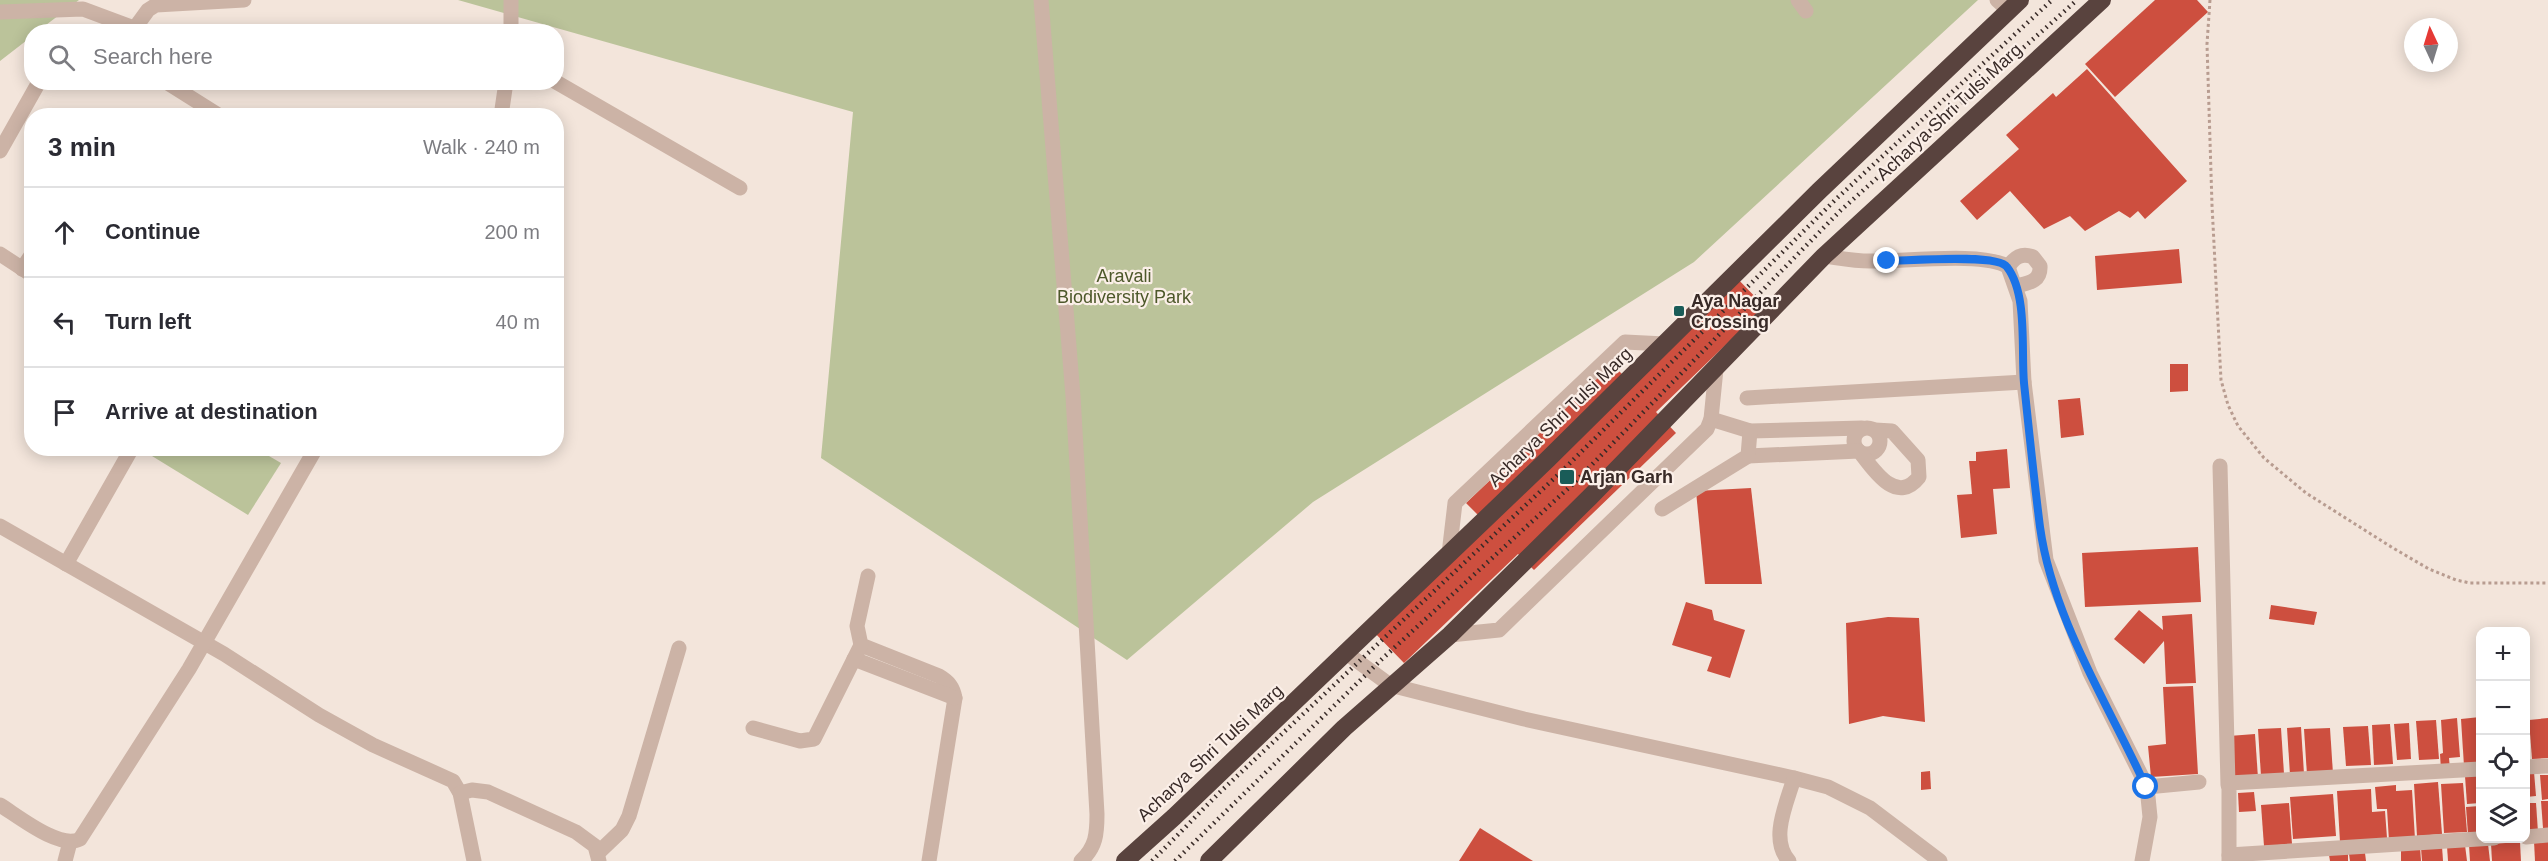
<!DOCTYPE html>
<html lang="en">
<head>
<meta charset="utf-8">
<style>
  :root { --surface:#fff; --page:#f2f2f3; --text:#2b2b33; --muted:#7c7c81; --line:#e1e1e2 }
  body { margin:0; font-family:Helvetica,sans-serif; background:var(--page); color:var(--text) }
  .controls { position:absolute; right:18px; bottom:18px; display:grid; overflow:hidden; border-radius:12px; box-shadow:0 3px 15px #0003 }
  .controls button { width:54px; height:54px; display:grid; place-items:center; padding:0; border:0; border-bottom:2px solid var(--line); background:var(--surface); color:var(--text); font:30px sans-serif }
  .compass { position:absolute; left:2404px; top:18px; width:54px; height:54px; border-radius:50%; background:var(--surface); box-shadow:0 3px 15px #0003; rotate:356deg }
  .stop { position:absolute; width:18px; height:18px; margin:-14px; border:4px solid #1a73e8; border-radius:50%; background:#fff }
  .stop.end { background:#1a73e8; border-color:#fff; box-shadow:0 2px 6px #0008 }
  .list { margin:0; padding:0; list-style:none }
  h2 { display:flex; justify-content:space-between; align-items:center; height:78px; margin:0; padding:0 24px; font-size:26px }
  h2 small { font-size:20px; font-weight:400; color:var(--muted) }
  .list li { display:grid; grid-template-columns:39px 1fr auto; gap:18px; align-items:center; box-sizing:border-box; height:90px; padding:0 24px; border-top:2px solid var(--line) }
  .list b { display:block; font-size:22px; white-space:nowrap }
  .list em { font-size:20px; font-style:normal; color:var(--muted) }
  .icon { flex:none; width:33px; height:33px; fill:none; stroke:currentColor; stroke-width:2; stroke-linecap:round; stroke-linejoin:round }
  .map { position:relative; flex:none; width:2548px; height:861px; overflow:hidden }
  .search { position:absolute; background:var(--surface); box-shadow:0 3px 15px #0003; left:24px; top:24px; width:540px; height:66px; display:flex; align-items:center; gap:15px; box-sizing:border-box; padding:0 21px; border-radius:24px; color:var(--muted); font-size:22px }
  .panel { position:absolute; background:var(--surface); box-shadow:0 3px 15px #0003; left:24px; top:108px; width:540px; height:348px; border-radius:24px }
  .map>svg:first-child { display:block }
</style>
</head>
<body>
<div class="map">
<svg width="2548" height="861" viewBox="0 0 2548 861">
  <rect width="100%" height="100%" fill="#f3e5db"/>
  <g fill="#bbc39a">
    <polygon points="0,0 79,0 38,31 32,32 31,37 0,61"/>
    <polygon points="458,0 1978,0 1694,262 1313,502 1127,660 821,458 853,112"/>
    <polygon points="157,449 257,449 281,463 248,515 152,456"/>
  </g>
  <g fill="#cd4f3f">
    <polygon points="2155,0 2197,0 2208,12 2115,97 2085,64"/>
    <polygon points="2087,69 2187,181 2145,219 2138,211 2130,218 2119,211 2085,231 2070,216 2044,229 2010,191 1977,220 1960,201 2019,149 2006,135 2053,93 2056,97"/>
    <polygon points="2179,249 2182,283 2097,290 2095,256"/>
    <polygon points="1732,273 1765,307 1656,412 1676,433 1534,570 1518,554 1404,663 1370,628 1483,520 1466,503 1612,364 1624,376"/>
    <polygon points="2170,364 2188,364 2188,391 2170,392"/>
    <polygon points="2080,398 2084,435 2061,438 2058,400"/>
    <polygon points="2007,449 2010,488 1993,489 1997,534 1961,538 1957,495 1972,494 1969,461 1976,461 1976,452"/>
    <polygon points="1751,488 1762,584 1705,584 1696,491"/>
    <polygon points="2198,547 2201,602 2085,607 2082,553"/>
    <polygon points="1686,602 1712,610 1714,620 1745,630 1730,678 1707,671 1712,657 1672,645"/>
    <polygon points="2271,605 2317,612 2314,625 2269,619"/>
    <polygon points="2139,610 2163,630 2162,616 2192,614 2196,683 2166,684 2164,641 2144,664 2114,639"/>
    <polygon points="1888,617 1919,618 1925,722 1883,716 1849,724 1846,623"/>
    <polygon points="2193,686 2198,774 2151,777 2148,746 2166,744 2163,687"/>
    <polygon points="2480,717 2480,765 2464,766 2461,719"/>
    <polygon points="2457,718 2460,757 2449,758 2450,769 2441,770 2440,754 2443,753 2441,720"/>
    <polygon points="2548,718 2548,758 2532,759 2529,720"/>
    <polygon points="2436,720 2439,759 2419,760 2416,721"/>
    <polygon points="2409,723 2411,759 2397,760 2394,724"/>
    <polygon points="2390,724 2393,764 2374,765 2372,725"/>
    <polygon points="2368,726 2371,765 2346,766 2343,727"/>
    <polygon points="2301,727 2304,774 2290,775 2287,728"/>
    <polygon points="2281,728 2284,774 2261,776 2258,729"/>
    <polygon points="2330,728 2333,774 2307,775 2304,729"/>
    <polygon points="2255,734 2258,778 2232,779 2229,736"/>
    <polygon points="1930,771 1931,789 1921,790 1921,772"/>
    <polygon points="2534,772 2536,796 2526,797 2526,773"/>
    <polygon points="2480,775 2480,803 2467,804 2465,776"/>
    <polygon points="2540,775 2548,775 2548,799 2542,800"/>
    <polygon points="2438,782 2442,834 2417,836 2414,784"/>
    <polygon points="2463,783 2467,832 2444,833 2441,784"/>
    <polygon points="2396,785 2396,791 2412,790 2415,839 2389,841 2387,809 2377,809 2375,787"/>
    <polygon points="2371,789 2372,812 2385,811 2387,838 2340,842 2337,791"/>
    <polygon points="2254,792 2256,811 2239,812 2238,793"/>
    <polygon points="2333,794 2336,836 2293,839 2290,797"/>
    <polygon points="2541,801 2548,801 2548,828 2543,828"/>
    <polygon points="2289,803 2292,844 2264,846 2261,805"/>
    <polygon points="2526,803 2536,803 2538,832 2526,833"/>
    <polygon points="2480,806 2480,833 2468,834 2466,807"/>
    <polygon points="1480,828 1533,861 1459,861"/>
    <polygon points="2548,840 2548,861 2535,861 2534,841"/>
    <polygon points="2520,842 2521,861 2492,861 2491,844"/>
    <polygon points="2488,844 2490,861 2470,861 2469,845"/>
    <polygon points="2465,845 2467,861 2448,861 2447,846"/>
    <polygon points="2442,846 2443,861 2422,861 2421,848"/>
    <polygon points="2420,847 2421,861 2401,861 2401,849"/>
    <polygon points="2365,853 2366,861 2350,861 2349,854"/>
    <polygon points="2348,854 2348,861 2330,861 2329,855"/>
  </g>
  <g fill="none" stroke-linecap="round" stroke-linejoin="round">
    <polyline stroke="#b89c90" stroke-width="3" stroke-dasharray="3 3" stroke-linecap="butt" points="2210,0 2207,44 2212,205 2221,380 2228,405 2238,426 2264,458 2306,493 2393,548 2429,569 2456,580 2470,583 2548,583"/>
    <g stroke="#ccb3a6" stroke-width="15">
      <path d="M1041,0L1073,396L1097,814C1097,834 1096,847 1081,861"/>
      <polyline points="1798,0 1806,11"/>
      <polyline points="1997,0 2009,11"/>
      <polyline points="0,12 83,9 134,28"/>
      <polyline points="132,32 148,10 156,5 244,0"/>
      <polyline points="511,32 511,0"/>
      <polyline points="166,82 220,116"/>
      <polyline points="556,82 740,188"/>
      <polyline points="501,116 506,82"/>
      <polyline points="0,151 39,82"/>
      <polyline points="0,254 32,275"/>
      <path d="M1824,256C1839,258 1854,261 1870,261C1899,262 1987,251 2008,267L2020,301L2024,382L2046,560L2090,673L2147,787L2150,817L2142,861"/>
      <path d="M2008,267C2014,258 2021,252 2033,257L2040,266C2041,282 2028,283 2016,286"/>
      <polyline points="22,269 32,254"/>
      <polyline points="1747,398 2024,382"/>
      <polyline points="1711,419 1750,431 1862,428"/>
      <circle cx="1867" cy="441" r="13"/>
      <path d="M1748,456L1859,451C1873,469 1896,506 1919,477L1918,460L1892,431L1875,430"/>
      <polyline points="2220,466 2228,785"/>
      <polyline points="1662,509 1748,456 1750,431"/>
      <polyline points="0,526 224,654 319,715 373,745 453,781 460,793 474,861"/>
      <polyline points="1449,554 1455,503 1625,342 1665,344"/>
      <polyline points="66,564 132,448"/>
      <path d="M868,576L857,626L861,645L939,676C949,682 953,687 955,698L929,861"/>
      <polyline points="1450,635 1499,630 1707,429 1711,419 1716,369"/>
      <polyline points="1345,652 1390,685 1524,719 1794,778 1828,787 1870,808 1940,861"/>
      <polyline points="854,659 955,698"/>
      <polyline points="753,728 800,741 814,739 861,645"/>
      <polyline points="2526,767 2547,766"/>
      <polyline points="2147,787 2199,782"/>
      <polyline points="460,793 472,790 488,792 576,832 595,846 599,861"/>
      <path d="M0,805C18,816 60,850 80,839L189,669L316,448"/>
      <polyline points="2526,837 2548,835"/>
      <polyline points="598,853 622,830 629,816 679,648"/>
      <polyline points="2229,855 2494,838"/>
      <polyline points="65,861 70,842"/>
      <path d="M1789,861C1769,839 1787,803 1794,778"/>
      <polyline points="2229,861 2229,783 2480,769"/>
    </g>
    <g stroke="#59433e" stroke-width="18">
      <polyline points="1125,861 1174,817 1548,459 1819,191 2020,0"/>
      <polyline points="1209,861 1344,728 1450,635 1590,497 1824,256 2102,0"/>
    </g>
    <g stroke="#382a27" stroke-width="4.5" stroke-dasharray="1.5 4.5" stroke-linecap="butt">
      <polyline points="1152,861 1219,793 1562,471 1835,200 2052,0"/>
      <polyline points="1175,861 1382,659 1574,483 1840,211 2077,0"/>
    </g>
  </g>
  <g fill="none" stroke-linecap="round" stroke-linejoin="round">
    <path stroke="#1a73e8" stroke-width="8" d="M1887,261C1907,261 1997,253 2007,267C2028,294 2021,351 2024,383C2029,431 2034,480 2040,527C2053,620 2108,703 2146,787"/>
  </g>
  <g fill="#1a5c58" stroke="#fbefe8" stroke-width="2">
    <rect x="1673" y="305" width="12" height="12" rx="3"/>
    <rect x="1559" y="469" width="16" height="16" rx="3"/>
  </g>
  <g text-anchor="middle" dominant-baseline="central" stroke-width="4.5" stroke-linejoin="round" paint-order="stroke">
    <g font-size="18" fill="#382a27" stroke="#fbefe8">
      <text transform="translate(1949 112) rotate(-43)">Acharya Shri Tulsi Marg</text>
      <text transform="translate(1560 417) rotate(-44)">Acharya Shri Tulsi Marg</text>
      <text transform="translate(1210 753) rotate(-43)">Acharya Shri Tulsi Marg</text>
    </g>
    <g font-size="18" fill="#4d582a" stroke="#fbefe8">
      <text x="1124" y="276">Aravali<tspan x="1124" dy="21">Biodiversity Park</tspan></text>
    </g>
    <g font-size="18" font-weight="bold" fill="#382a27" stroke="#fbefe8" text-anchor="start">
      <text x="1691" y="301">Aya Nagar<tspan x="1691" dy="21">Crossing</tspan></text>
      <text x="1580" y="477">Arjan Garh</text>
    </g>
  </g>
</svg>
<div class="controls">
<button>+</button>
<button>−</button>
<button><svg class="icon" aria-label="locate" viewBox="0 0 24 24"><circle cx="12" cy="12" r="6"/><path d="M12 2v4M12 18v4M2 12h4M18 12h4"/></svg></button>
<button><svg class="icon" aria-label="layers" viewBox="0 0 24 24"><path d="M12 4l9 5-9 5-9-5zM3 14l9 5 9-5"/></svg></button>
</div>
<svg class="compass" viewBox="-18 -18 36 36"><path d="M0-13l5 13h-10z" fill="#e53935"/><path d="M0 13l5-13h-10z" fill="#7c7c81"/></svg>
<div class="stop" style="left:2146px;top:787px"></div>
<div class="stop end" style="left:1887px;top:261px"></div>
<div class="search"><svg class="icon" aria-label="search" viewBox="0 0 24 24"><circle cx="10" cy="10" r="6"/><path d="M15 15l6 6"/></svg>Search here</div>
<section class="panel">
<h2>3 min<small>Walk · 240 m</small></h2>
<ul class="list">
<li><svg class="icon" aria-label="ahead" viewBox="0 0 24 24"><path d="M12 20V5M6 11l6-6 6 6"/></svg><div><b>Continue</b></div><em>200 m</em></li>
<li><svg class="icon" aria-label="left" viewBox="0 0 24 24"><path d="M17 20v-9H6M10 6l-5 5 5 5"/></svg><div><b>Turn left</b></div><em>40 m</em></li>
<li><svg class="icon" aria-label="arrive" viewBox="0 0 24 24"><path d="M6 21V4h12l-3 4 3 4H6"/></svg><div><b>Arrive at destination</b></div></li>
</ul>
</section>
</div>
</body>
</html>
